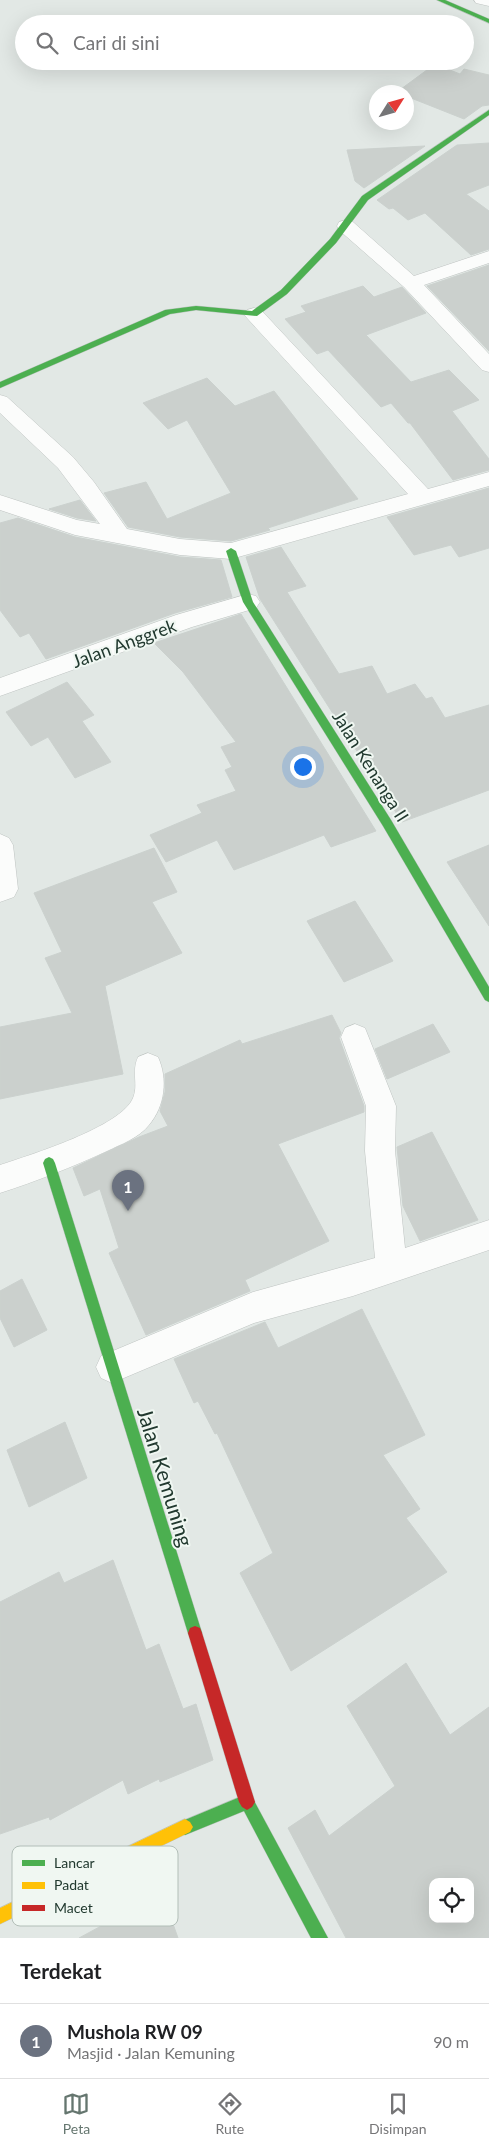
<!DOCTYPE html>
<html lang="id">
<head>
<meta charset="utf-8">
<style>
  :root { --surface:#fff; --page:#f6f6f6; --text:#202124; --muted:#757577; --line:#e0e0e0; --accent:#65766f }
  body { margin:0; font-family:Lato,sans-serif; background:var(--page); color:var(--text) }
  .controls { position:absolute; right:15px; bottom:15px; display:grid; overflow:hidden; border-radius:10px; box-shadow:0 5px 20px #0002 }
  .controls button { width:45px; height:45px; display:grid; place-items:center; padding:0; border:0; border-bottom:1px solid var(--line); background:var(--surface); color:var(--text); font:25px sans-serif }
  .compass { position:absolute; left:369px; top:85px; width:45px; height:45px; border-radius:50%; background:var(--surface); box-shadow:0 5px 20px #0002; rotate:53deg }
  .you { position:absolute; left:302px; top:766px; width:18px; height:18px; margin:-12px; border:4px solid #fff; border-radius:50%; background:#1a73e8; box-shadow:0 0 0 8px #1a73e833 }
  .badge { display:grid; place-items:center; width:32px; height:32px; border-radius:50%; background:var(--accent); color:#fff; font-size:16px; font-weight:700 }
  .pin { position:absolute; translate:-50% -41px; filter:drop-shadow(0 1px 2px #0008) }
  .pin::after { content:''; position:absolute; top:26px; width:18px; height:15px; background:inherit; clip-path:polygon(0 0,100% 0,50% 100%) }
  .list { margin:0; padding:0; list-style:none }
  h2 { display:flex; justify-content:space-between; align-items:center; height:65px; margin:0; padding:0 20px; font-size:21px }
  h2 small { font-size:16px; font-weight:400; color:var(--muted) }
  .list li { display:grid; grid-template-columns:32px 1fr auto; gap:15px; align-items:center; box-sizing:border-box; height:75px; padding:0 20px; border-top:1px solid var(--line) }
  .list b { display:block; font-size:19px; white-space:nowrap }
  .list p { margin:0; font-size:16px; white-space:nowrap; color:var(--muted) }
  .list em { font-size:16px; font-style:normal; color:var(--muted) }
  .icon { flex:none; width:28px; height:28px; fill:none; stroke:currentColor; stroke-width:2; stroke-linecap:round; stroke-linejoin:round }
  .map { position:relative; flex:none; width:489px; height:1938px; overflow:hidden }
  .search { position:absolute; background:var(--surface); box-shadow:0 5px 20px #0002; left:15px; right:15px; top:15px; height:55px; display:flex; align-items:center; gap:12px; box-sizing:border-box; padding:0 18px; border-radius:28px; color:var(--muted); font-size:19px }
  .sheet { height:140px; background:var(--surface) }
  nav { display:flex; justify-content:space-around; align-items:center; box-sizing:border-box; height:70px; border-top:1px solid var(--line); background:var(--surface); font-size:14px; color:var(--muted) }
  nav a { display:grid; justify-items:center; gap:2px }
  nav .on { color:var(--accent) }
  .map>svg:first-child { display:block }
</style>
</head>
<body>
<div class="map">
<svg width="489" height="1938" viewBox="0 0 489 1938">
  <rect width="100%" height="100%" fill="#e2e8e5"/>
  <g fill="#cbd0cd" stroke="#cbd1ce" fill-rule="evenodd">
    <polygon points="435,64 460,74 464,69 489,75 489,105 482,106 464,119 406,96 406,92 397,92"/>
    <polygon points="489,143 489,185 466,194 489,211 489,249 471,255 425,213 408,220 393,208 389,209 377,200 457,145"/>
    <polygon points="425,146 364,188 355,181 347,150"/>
    <polygon points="489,265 489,351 427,286"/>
    <polygon points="363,286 374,297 402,287 426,313 366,335 411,382 449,370 479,400 452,411 489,459 489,470 453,480 410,423 408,423 391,403 381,407 328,350 317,354 285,319 306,312 301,306"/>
    <polygon points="207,378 235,406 274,391 358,499 268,528 270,530 231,541 180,537 128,527 104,493 146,482 167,519 231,493 187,420 168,429 143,403"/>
    <polygon points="489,488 489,548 459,557 451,545 414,555 387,517"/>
    <polygon points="80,500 96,521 77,518 49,509"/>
    <polygon points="18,518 75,537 180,557 221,560 232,597 175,613 46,659 29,633 20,637 0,610 0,523"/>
    <polygon points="281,547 306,586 287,592 339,674 372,666 387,694 415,684 426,699 432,697 445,718 489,705 489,790 402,822 260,599 246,557"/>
    <polygon points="241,614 376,831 331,847 324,835 234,870 217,840 166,862 150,835 202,813 197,805 236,791 225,770 232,767 221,747 236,742 183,672 154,643"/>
    <polygon points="67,682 94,715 82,721 111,762 75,778 48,737 31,746 6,712"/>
    <polygon points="489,845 489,926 447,862"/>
    <polygon points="154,848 177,892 152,902 182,953 105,986 123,1074 0,1099 0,1027 72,1013 45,958 62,952 34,893"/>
    <polygon points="355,901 393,961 344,982 307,921"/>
    <polygon points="332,1015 341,1033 339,1038 364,1106 364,1112 278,1144 329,1241 245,1280 250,1291 146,1335 109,1253 119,1248 100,1189 84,1196 73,1168 139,1137 168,1126 160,1111 165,1092 165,1074 240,1040 242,1044"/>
    <polygon points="433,1024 450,1052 387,1079 375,1049"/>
    <polygon points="432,1132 478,1220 420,1241 403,1206 397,1147"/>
    <polygon points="22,1279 47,1330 14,1347 0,1318 0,1291"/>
    <polygon points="362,1309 425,1435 383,1455 420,1509 406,1518 447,1572 291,1671 240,1573 273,1553 217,1433 215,1434 198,1401 194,1403 174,1359 265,1322 278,1348"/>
    <polygon points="65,1422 87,1478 29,1507 7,1450"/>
    <polygon points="113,1560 146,1650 159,1644 183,1709 196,1704 213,1760 160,1782 159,1779 128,1794 123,1780 50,1820 49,1817 0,1834 0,1602 59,1572 64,1583"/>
    <path d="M406,1663L450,1735L489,1707V1938H346L288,1828L315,1810L329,1836L395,1786L347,1706ZM433,1882H470V1919H433Z"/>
    <polygon points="162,1893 178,1938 79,1938"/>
  </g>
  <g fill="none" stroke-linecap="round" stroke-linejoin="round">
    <defs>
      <g id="street">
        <polygon points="474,0 489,0 489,6 476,3"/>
        <polygon points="346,220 353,222 414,276 489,251 489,263 424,285 489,354 489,372 482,370 404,287 339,230 337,226 339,222"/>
        <polygon points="254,308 261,310 428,489 489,472 489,486 231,559 180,555 75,535 0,510 0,495 77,520 100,524 58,468 0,413 0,395 7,397 73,457 94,482 127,529 180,539 231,543 408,494 247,318 244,314 247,310"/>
        <polygon points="248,594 256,596 260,602 256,608 192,627 0,696 0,678 176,615"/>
        <polygon points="0,834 9,838 13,845 18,889 14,897 0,902"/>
        <polygon points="355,1024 365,1028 396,1106 395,1151 405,1248 489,1220 489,1250 353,1296 254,1323 112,1383 101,1378 96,1367 101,1356 253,1292 375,1258 365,1151 366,1106 341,1037 345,1028"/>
        <path d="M148,1053L158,1057C168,1079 165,1106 149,1125C139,1138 121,1144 107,1151C72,1167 37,1181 0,1193V1165C30,1155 121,1127 133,1098C139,1085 131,1072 138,1057Z"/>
      </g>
      <g id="fast">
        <polygon points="437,0 445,0 489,19 489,23"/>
        <polygon points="489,110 489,115 368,200 336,243 287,294 257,316 196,310 170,314 0,388 0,382 165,310 196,306 252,311 281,290 330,239 362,196"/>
        <polygon points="231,548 236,551 253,602 391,820 489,987 489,1002 485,1000 383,826 243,602 226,551"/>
        <polygon points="49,1157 53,1159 55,1163 202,1633 200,1638 195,1640 190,1638 188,1633 43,1163 45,1159"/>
        <polygon points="247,1794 252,1797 328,1938 311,1938 244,1811 185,1835 180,1832 177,1827 180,1822"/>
      </g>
      <polygon id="slow" points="185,1819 190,1822 193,1827 190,1832 0,1924 0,1908"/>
      <polygon id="jam" points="195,1626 200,1628 202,1633 255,1802 252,1807 247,1810 242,1807 239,1802 188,1633 190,1628"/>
    </defs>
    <use href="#street" stroke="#bfc4c2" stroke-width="1"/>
    <use href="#fast" stroke="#bec5c2" stroke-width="1"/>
    <use href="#slow" stroke="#bec5c2" stroke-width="1"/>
    <use href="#jam" stroke="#bec5c2" stroke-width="1"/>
    <use href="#street" fill="#fbfcfb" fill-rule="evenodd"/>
    <use href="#fast" fill="#4caf50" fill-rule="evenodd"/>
    <use href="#slow" fill="#ffc107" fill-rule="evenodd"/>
    <use href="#jam" fill="#c62828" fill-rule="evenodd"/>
  </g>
  <g text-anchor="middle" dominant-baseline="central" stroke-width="4" stroke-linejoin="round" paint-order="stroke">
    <g font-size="18" fill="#21392f" stroke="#f0f7f2">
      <text transform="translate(124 643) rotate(-20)">Jalan Anggrek</text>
      <text transform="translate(371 766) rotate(58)">Jalan Kenanga II</text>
    </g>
    <g font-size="21" fill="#21392f" stroke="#f0f7f2">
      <text transform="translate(166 1477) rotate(73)">Jalan Kemuning</text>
    </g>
  </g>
  <rect x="12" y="1846" width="166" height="80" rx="8" fill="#f0f7f2" stroke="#b2beb8" stroke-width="1"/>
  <rect x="22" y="1860" width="23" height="6" fill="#4caf50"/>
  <rect x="22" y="1882" width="23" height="7" fill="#ffc107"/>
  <rect x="22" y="1905" width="23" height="6" fill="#c62828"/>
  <g font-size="14" fill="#21392f">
    <text x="54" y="1868">Lancar</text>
    <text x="54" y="1890">Padat</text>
    <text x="54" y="1913">Macet</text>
  </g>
</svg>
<div class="controls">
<button><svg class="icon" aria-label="locate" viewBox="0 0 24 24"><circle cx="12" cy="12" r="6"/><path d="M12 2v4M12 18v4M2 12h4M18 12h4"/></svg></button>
</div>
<svg class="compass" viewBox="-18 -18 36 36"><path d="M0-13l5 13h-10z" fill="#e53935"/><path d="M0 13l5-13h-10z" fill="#757577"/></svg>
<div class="you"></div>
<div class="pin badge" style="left:128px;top:1211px;background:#6b7280">1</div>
<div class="search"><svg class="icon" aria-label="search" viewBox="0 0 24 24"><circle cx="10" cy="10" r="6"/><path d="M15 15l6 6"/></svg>Cari di sini</div>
</div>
<section class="sheet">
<h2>Terdekat<small></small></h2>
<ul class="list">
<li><span class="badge" style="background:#6b7280">1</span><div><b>Mushola RW 09</b><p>Masjid · Jalan Kemuning</p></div><em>90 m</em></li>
</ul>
</section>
<nav>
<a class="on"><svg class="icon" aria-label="map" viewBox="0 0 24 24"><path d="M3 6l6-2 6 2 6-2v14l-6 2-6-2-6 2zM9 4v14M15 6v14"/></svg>Peta</a>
<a><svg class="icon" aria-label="directions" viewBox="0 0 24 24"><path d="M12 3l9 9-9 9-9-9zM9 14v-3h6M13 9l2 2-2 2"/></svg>Rute</a>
<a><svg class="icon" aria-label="saved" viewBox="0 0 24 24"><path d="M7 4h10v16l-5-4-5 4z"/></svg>Disimpan</a>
</nav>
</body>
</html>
